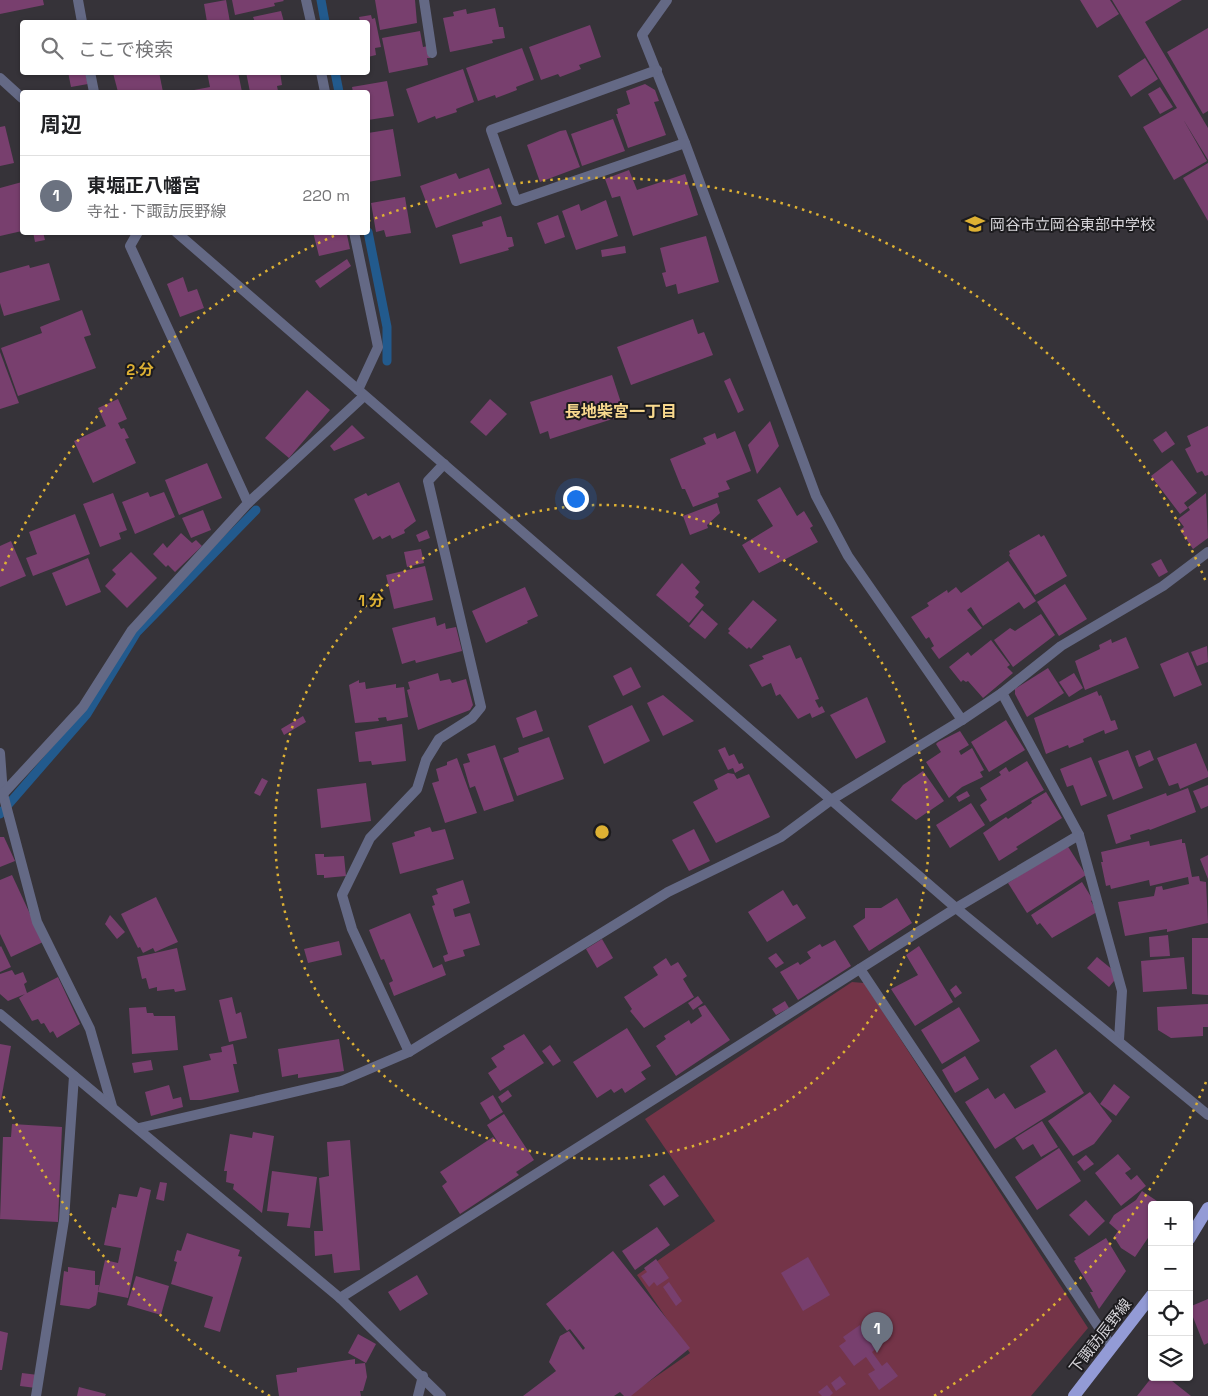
<!DOCTYPE html>
<html lang="ja">
<head>
<meta charset="utf-8">
<style>
  :root { --surface:#fff; --page:#f6f6f6; --text:#202124; --muted:#757577; --line:#e0e0e0; --accent:#ea580c }
  body { margin:0; font-family:"Space Grotesk","Noto Sans JP",sans-serif; background:var(--page); color:var(--text) }
  .controls { position:absolute; right:15px; bottom:15px; display:grid; overflow:hidden; border-radius:5px; box-shadow:0 1px 4px #0004 }
  .controls button { width:45px; height:45px; display:grid; place-items:center; padding:0; border:0; border-bottom:1px solid var(--line); background:var(--surface); color:var(--text); font:25px sans-serif }
  .you { position:absolute; left:575px; top:498px; width:18px; height:18px; margin:-12px; border:4px solid #fff; border-radius:50%; background:#1a73e8; box-shadow:0 0 0 8px #1a73e833 }
  .badge { display:grid; place-items:center; width:32px; height:32px; border-radius:50%; background:var(--accent); color:#fff; font-size:16px; font-weight:700 }
  .pin { position:absolute; translate:-50% -41px; filter:drop-shadow(0 1px 2px #0008) }
  .pin::after { content:''; position:absolute; top:26px; width:18px; height:15px; background:inherit; clip-path:polygon(0 0,100% 0,50% 100%) }
  .list { margin:0; padding:0; list-style:none }
  h2 { display:flex; justify-content:space-between; align-items:center; height:65px; margin:0; padding:0 20px; font-size:21px }
  h2 small { font-size:16px; font-weight:400; color:var(--muted) }
  .list li { display:grid; grid-template-columns:32px 1fr auto; gap:15px; align-items:center; box-sizing:border-box; height:80px; padding:0 20px; border-top:1px solid var(--line) }
  .list b { display:block; font-size:19px; white-space:nowrap }
  .list p { margin:0; font-size:16px; white-space:nowrap; color:var(--muted) }
  .list em { font-size:16px; font-style:normal; color:var(--muted) }
  .icon { flex:none; width:28px; height:28px; fill:none; stroke:currentColor; stroke-width:2; stroke-linecap:round; stroke-linejoin:round }
  .map { position:relative; flex:none; width:1208px; height:1396px; overflow:hidden }
  .search { position:absolute; background:var(--surface); box-shadow:0 1px 4px #0004; left:20px; top:20px; width:350px; height:55px; display:flex; align-items:center; gap:12px; box-sizing:border-box; padding:0 18px; border-radius:5px; color:var(--muted); font-size:19px }
  .panel { position:absolute; background:var(--surface); box-shadow:0 1px 4px #0004; left:20px; top:90px; width:350px; height:145px; border-radius:5px }
  .map>svg:first-child { display:block }
</style>
</head>
<body>
<div class="map">
<svg width="1208" height="1396" viewBox="0 0 1208 1396">
  <rect width="100%" height="100%" fill="#363339"/>
  <polygon fill="#743448" points="852,982 864,983 1088,1328 1031,1396 628,1396 690,1353 637,1275 715,1221 645,1119"/>
  <g fill="none" stroke-linecap="round" stroke-linejoin="round">
    <g stroke="#225a8d" stroke-width="9">
      <polyline points="321,0 325,22"/>
      <polyline points="335,72 339,92"/>
      <polyline points="368,232 387,327 387,361"/>
      <polyline points="0,814 87,714 137,632 256,510"/>
    </g>
  </g>
  <g fill="#783f6e">
    <polygon points="0,0 43,0 44,5 0,14"/>
    <polygon points="226,0 230,22 207,22 204,4"/>
    <polygon points="232,0 283,0 284,1 274,3 275,6 235,15"/>
    <polygon points="375,0 415,0 417,23 380,30"/>
    <polygon points="1080,0 1110,0 1119,14 1097,28"/>
    <polygon points="1112,0 1182,0 1145,22 1208,128 1208,160 1183,119 1207,161 1174,180 1143,127 1177,108"/>
    <polygon points="495,8 499,27 503,27 505,38 492,40 493,43 450,52 443,18 454,16 453,12 466,9 467,14"/>
    <polygon points="281,11 284,22 255,22 253,17"/>
    <polygon points="371,15 372,19 375,18 381,47 375,48 376,55 368,57 368,22 356,22 360,21 359,17"/>
    <polygon points="590,25 601,57 579,65 581,69 560,77 558,74 541,80 529,47"/>
    <polygon points="1208,28 1208,111 1203,114 1167,52"/>
    <polygon points="420,31 423,47 428,46 430,58 427,58 428,65 389,73 382,38"/>
    <polygon points="522,48 534,80 516,87 517,90 496,98 495,95 478,101 466,68"/>
    <polygon points="1145,58 1158,79 1131,97 1118,76"/>
    <polygon points="463,69 474,102 456,109 457,112 436,119 435,116 418,123 406,89"/>
    <polygon points="68,72 85,72 88,84 71,87"/>
    <polygon points="117,72 159,72 163,92 118,92 113,73"/>
    <polygon points="207,72 238,72 242,92 195,92 194,90 210,87"/>
    <polygon points="246,72 280,72 282,85 277,86 278,91 250,92"/>
    <polygon points="387,81 394,116 368,120 368,92 353,92 352,87"/>
    <polygon points="645,84 655,90 659,101 654,102 666,135 628,148 616,114 618,114 617,109 630,104 626,91"/>
    <polygon points="1160,87 1173,107 1160,114 1148,94"/>
    <polygon points="613,119 625,151 582,166 571,134"/>
    <polygon points="5,126 14,163 0,166 0,127"/>
    <polygon points="393,129 401,176 368,182 368,133"/>
    <polygon points="566,130 580,167 540,182 527,145 560,131"/>
    <polygon points="1208,163 1208,221 1183,178"/>
    <polygon points="489,168 502,204 436,228 420,186 456,173 459,179"/>
    <polygon points="629,170 637,190 685,174 698,215 633,236 620,196 612,198 605,179"/>
    <polygon points="22,182 22,231 0,236 0,188"/>
    <polygon points="405,197 411,233 386,237 384,230 376,232 371,203"/>
    <polygon points="606,200 618,236 576,250 562,211 579,204 581,211"/>
    <polygon points="558,215 565,237 545,244 537,223"/>
    <polygon points="501,216 507,237 512,237 514,246 508,248 509,250 460,264 452,235 483,226 482,222"/>
    <polygon points="33,232 43,232 45,240 35,242"/>
    <polygon points="313,232 350,232 347,235 350,249 319,256"/>
    <polygon points="706,236 719,282 678,294 676,284 666,287 662,273 666,272 660,248"/>
    <polygon points="625,246 626,253 602,257 601,250"/>
    <polygon points="347,259 351,266 320,288 315,281"/>
    <polygon points="49,263 60,300 4,316 0,303 0,273 29,265 30,268"/>
    <polygon points="183,277 188,292 197,289 204,308 180,317 167,284"/>
    <polygon points="82,310 91,335 84,337 96,368 18,396 1,348 42,333 40,327"/>
    <polygon points="693,319 698,334 704,332 713,355 631,385 617,347"/>
    <polygon points="0,352 19,403 0,409"/>
    <polygon points="612,375 625,415 550,439 548,431 540,434 530,402"/>
    <polygon points="730,378 744,410 738,413 724,381"/>
    <polygon points="307,390 330,410 289,458 265,438"/>
    <polygon points="118,399 127,419 118,423 121,429 124,428 129,438 125,439 136,463 93,483 74,441 106,426 98,408"/>
    <polygon points="490,399 507,414 486,436 470,422"/>
    <polygon points="770,421 779,446 757,474 748,445"/>
    <polygon points="352,425 365,438 334,451 330,446"/>
    <polygon points="1208,426 1208,475 1205,476 1202,471 1197,473 1185,449 1191,446 1187,436"/>
    <polygon points="735,431 751,471 726,481 730,489 718,493 719,497 693,507 685,489 682,489 670,459 706,444 703,438 715,433 717,439"/>
    <polygon points="1166,431 1175,444 1162,453 1153,440"/>
    <polygon points="1172,460 1197,493 1184,503 1188,508 1180,514 1151,476"/>
    <polygon points="207,463 222,498 179,515 165,480"/>
    <polygon points="399,482 416,521 404,530 405,533 392,539 390,535 382,539 380,536 373,540 354,499 366,493 368,496"/>
    <polygon points="780,487 797,516 804,511 813,526 810,528 818,542 759,573 742,545 773,526 757,500"/>
    <polygon points="148,492 150,497 164,492 175,517 135,534 122,502"/>
    <polygon points="113,493 127,530 119,533 121,539 100,547 83,504"/>
    <polygon points="1206,493 1208,538 1193,549 1180,530 1184,527 1178,519 1190,510 1188,507"/>
    <polygon points="717,503 720,513 707,525 708,528 690,535 683,516"/>
    <polygon points="203,510 211,530 191,538 182,518"/>
    <polygon points="75,514 90,554 33,576 26,558 37,554 29,532"/>
    <polygon points="427,530 430,538 419,542 416,535"/>
    <polygon points="181,533 192,543 196,540 202,546 175,572 168,565 166,567 153,554 163,543 167,548"/>
    <polygon points="1039,534 1041,537 1044,535 1067,576 1035,595 1009,555 1010,554 1009,551"/>
    <polygon points="11,541 26,576 0,587 0,546"/>
    <polygon points="421,549 424,563 407,567 404,552"/>
    <polygon points="131,552 157,578 127,608 105,586 116,574 112,570"/>
    <polygon points="88,558 101,592 66,606 52,573"/>
    <polygon points="1161,559 1168,572 1159,577 1151,564"/>
    <polygon points="1008,561 1036,601 1024,609 1019,602 983,626 971,607 967,610 982,628 939,659 931,648 934,646 929,637 926,639 911,617 929,606 927,603 947,590 948,593 956,587 961,593"/>
    <polygon points="682,563 700,582 695,588 699,592 695,597 704,605 689,623 656,595"/>
    <polygon points="425,566 433,600 394,609 386,575"/>
    <polygon points="1065,584 1087,619 1059,636 1037,602"/>
    <polygon points="525,587 538,616 527,621 528,623 486,643 472,611"/>
    <polygon points="753,600 777,620 751,649 749,647 747,649 728,633 730,631 728,629"/>
    <polygon points="702,610 718,624 705,639 689,626"/>
    <polygon points="1041,614 1055,635 1013,667 994,640 1010,628 1015,631"/>
    <polygon points="435,617 437,626 445,623 446,629 456,627 462,651 416,663 415,660 402,664 392,628"/>
    <polygon points="1126,637 1139,668 1085,690 1075,661 1100,649 1099,645 1111,639 1112,643"/>
    <polygon points="991,640 1010,665 1007,667 1013,673 983,698 968,681 966,682 963,680 961,682 949,667 968,652 971,656"/>
    <polygon points="790,645 796,659 801,657 819,699 815,700 819,708 822,706 825,712 812,718 810,713 798,719 780,694 776,696 771,683 762,687 749,665 764,659 762,656"/>
    <polygon points="1207,646 1208,662 1197,666 1191,652"/>
    <polygon points="1188,652 1202,685 1174,697 1160,664"/>
    <polygon points="631,667 641,687 623,696 613,676"/>
    <polygon points="1048,668 1064,693 1027,717 1015,694 1015,689"/>
    <polygon points="438,673 440,681 450,679 452,683 466,679 473,705 470,710 418,730 407,690 410,689 408,682"/>
    <polygon points="1074,673 1083,688 1069,697 1059,682"/>
    <polygon points="359,680 359,683 365,682 366,689 396,684 396,688 404,687 408,717 387,721 386,717 378,718 379,721 355,723 349,685"/>
    <polygon points="1097,691 1099,696 1101,695 1111,721 1115,720 1118,729 1105,734 1104,730 1083,739 1084,742 1069,748 1068,745 1046,754 1034,718"/>
    <polygon points="663,695 694,721 663,736 647,703"/>
    <polygon points="867,697 886,742 856,759 830,715"/>
    <polygon points="632,705 650,741 604,764 588,726"/>
    <polygon points="536,710 543,731 523,738 516,718"/>
    <polygon points="303,716 306,722 284,735 281,729"/>
    <polygon points="1006,720 1025,750 989,772 971,742"/>
    <polygon points="402,724 406,761 372,765 371,761 359,762 355,732"/>
    <polygon points="960,731 969,745 959,751 961,755 972,748 984,770 980,772 983,777 962,787 949,798 926,762 941,752 936,744 938,742"/>
    <polygon points="549,737 564,779 517,796 503,758 519,752 518,748"/>
    <polygon points="1196,743 1208,772 1208,777 1180,789 1178,783 1169,786 1157,758"/>
    <polygon points="495,745 514,801 484,811 475,786 470,788 463,764 470,762 467,754"/>
    <polygon points="725,747 729,756 734,754 739,764 742,763 744,768 735,773 733,768 728,770 718,750"/>
    <polygon points="1128,750 1143,788 1113,800 1098,761"/>
    <polygon points="1150,750 1154,760 1139,767 1135,756"/>
    <polygon points="1091,757 1107,796 1081,806 1073,785 1067,787 1060,769"/>
    <polygon points="457,758 477,813 445,823 432,783 439,781 436,769 447,765 447,762"/>
    <polygon points="1027,761 1044,790 990,822 980,805 987,800 980,788 1001,775 999,772 1006,767 1009,772"/>
    <polygon points="923,771 944,801 916,820 891,800 903,785"/>
    <polygon points="728,773 734,774 737,779 749,774 770,817 716,843 693,802 718,789 714,780"/>
    <polygon points="262,778 268,781 260,796 254,793"/>
    <polygon points="366,783 371,821 321,828 317,789"/>
    <polygon points="1208,785 1208,806 1201,809 1193,791"/>
    <polygon points="1188,788 1196,812 1150,830 1149,829 1130,835 1131,839 1116,844 1107,815 1166,793 1167,796"/>
    <polygon points="967,791 970,796 959,802 956,797"/>
    <polygon points="1046,792 1062,818 1016,847 1018,849 999,861 983,833 1006,817 1008,819 1032,803 1031,801"/>
    <polygon points="971,803 985,825 950,848 936,825"/>
    <polygon points="430,827 432,832 445,829 454,859 400,874 392,843 415,836 414,832"/>
    <polygon points="694,829 710,861 689,871 672,840"/>
    <polygon points="0,837 4,837 15,861 0,867"/>
    <polygon points="1182,839 1182,843 1185,843 1192,877 1199,876 1200,881 1206,882 1208,923 1167,932 1167,929 1125,936 1118,902 1154,896 1156,887 1162,886 1163,890 1189,884 1188,877 1150,886 1149,880 1111,889 1110,885 1106,886 1101,862 1103,862 1101,852 1149,841 1150,846"/>
    <polygon points="1067,845 1086,875 1027,913 1008,883"/>
    <polygon points="315,854 324,854 324,857 344,856 346,876 324,878 324,875 317,875"/>
    <polygon points="1208,855 1208,879 1200,859"/>
    <polygon points="12,875 43,942 11,957 0,934 0,880"/>
    <polygon points="463,880 470,903 453,909 455,917 470,913 480,945 463,950 465,956 445,962 443,956 448,954 432,906 435,905 432,896 438,894 436,889"/>
    <polygon points="1082,882 1093,900 1091,901 1097,912 1052,938 1040,923 1037,925 1031,915"/>
    <polygon points="783,890 793,906 797,904 806,918 767,942 748,912"/>
    <polygon points="156,897 178,942 155,952 153,948 143,953 140,947 138,948 121,914"/>
    <polygon points="897,898 912,923 869,951 853,926 865,918 865,908 881,908"/>
    <polygon points="410,913 433,968 442,964 446,975 394,996 389,983 393,981 384,959 381,960 369,930"/>
    <polygon points="110,915 125,932 117,939 105,924"/>
    <polygon points="1168,935 1170,956 1150,957 1149,937"/>
    <polygon points="1192,938 1208,938 1208,995 1192,994"/>
    <polygon points="602,939 613,958 597,968 586,949"/>
    <polygon points="835,940 851,966 798,1000 780,972 798,962 800,965 811,958 807,952 820,944 822,947"/>
    <polygon points="339,941 342,955 308,963 304,949"/>
    <polygon points="1,946 11,967 0,972 0,947"/>
    <polygon points="919,946 953,1002 915,1026 891,989 918,975 906,955"/>
    <polygon points="177,948 186,990 175,992 174,989 157,991 157,987 149,989 146,978 142,979 137,957"/>
    <polygon points="776,953 784,963 776,968 768,958"/>
    <polygon points="1097,957 1119,975 1109,987 1087,968"/>
    <polygon points="1184,957 1187,989 1143,992 1141,961"/>
    <polygon points="666,958 671,966 678,962 687,976 683,979 694,997 644,1028 630,1011 632,1009 624,997 658,975 653,967"/>
    <polygon points="12,970 15,975 23,972 27,982 24,984 27,993 58,977 80,1024 57,1038 53,1031 50,1033 44,1023 41,1024 38,1019 32,1021 19,998 25,994 8,1001 0,994 0,974"/>
    <polygon points="956,985 962,993 955,998 950,990"/>
    <polygon points="698,996 703,1003 693,1010 688,1003"/>
    <polygon points="232,997 236,1014 241,1012 247,1038 229,1042 219,1000"/>
    <polygon points="785,1001 789,1008 776,1015 772,1009"/>
    <polygon points="1208,1004 1208,1027 1203,1027 1203,1036 1171,1038 1158,1030 1157,1007"/>
    <polygon points="705,1005 730,1040 676,1076 656,1046 666,1039 664,1036 689,1020 691,1024 702,1016 698,1008"/>
    <polygon points="146,1007 147,1013 153,1013 154,1016 175,1016 178,1050 132,1054 129,1008"/>
    <polygon points="959,1007 980,1041 942,1064 921,1030"/>
    <polygon points="627,1028 651,1066 641,1072 646,1079 625,1093 622,1088 614,1093 611,1089 597,1098 573,1062"/>
    <polygon points="524,1034 544,1063 500,1091 488,1073 497,1067 491,1058 505,1049 503,1046"/>
    <polygon points="339,1039 344,1071 298,1078 298,1074 282,1077 278,1049"/>
    <polygon points="0,1044 11,1046 1,1100 0,1100"/>
    <polygon points="233,1044 237,1064 233,1064 239,1092 201,1100 190,1100 183,1066 211,1060 209,1054 222,1052 221,1047"/>
    <polygon points="550,1045 561,1061 553,1066 542,1051"/>
    <polygon points="1056,1049 1084,1093 995,1149 965,1102 988,1088 995,1099 1004,1093 1015,1109 1046,1092 1030,1066"/>
    <polygon points="965,1056 979,1079 955,1093 942,1070"/>
    <polygon points="151,1060 153,1070 134,1073 132,1063"/>
    <polygon points="1114,1084 1130,1097 1116,1116 1100,1104"/>
    <polygon points="169,1085 173,1099 181,1097 183,1107 151,1116 145,1092"/>
    <polygon points="508,1090 512,1096 502,1103 498,1097"/>
    <polygon points="1090,1092 1112,1121 1094,1144 1073,1156 1048,1121"/>
    <polygon points="493,1095 503,1112 490,1120 480,1103"/>
    <polygon points="504,1114 534,1160 516,1172 519,1175 460,1214 442,1186 447,1182 440,1172 493,1137 499,1144 487,1125"/>
    <polygon points="1042,1121 1058,1147 1041,1157 1033,1144 1023,1150 1015,1138"/>
    <polygon points="12,1124 62,1127 58,1222 0,1219 3,1137 11,1137"/>
    <polygon points="253,1132 274,1136 262,1213 233,1189 234,1184 226,1182 227,1171 224,1171 230,1134 252,1138"/>
    <polygon points="350,1140 360,1270 334,1273 332,1254 315,1256 314,1231 323,1231 319,1178 329,1176 327,1142"/>
    <polygon points="1059,1148 1081,1181 1037,1210 1015,1177"/>
    <polygon points="1118,1154 1131,1169 1125,1173 1131,1180 1137,1175 1146,1186 1121,1206 1095,1173"/>
    <polygon points="1086,1155 1094,1164 1084,1171 1077,1162"/>
    <polygon points="272,1171 317,1177 310,1228 287,1226 289,1213 267,1211"/>
    <polygon points="664,1175 679,1196 664,1206 649,1185"/>
    <polygon points="160,1182 167,1183 164,1201 156,1199"/>
    <polygon points="140,1187 151,1190 128,1298 98,1292 105,1260 118,1263 121,1248 104,1245 112,1207 116,1208 119,1194 137,1197"/>
    <polygon points="1142,1191 1163,1205 1152,1205 1152,1232 1135,1257 1121,1248 1114,1237 1118,1231 1109,1223 1114,1215 1136,1200"/>
    <polygon points="1086,1200 1105,1221 1089,1236 1069,1215"/>
    <polygon points="657,1227 670,1245 635,1270 622,1251"/>
    <polygon points="187,1233 240,1250 238,1256 242,1257 220,1332 204,1327 213,1297 171,1284 177,1262 174,1261 177,1250 181,1251"/>
    <polygon points="1106,1238 1126,1271 1099,1309 1090,1292 1093,1292 1074,1261 1076,1259 1074,1258"/>
    <polygon points="613,1251 690,1348 631,1396 624,1396 620,1392 614,1396 523,1396 556,1371 549,1362 560,1336 569,1331 583,1350 585,1348 570,1329 567,1331 546,1304"/>
    <polygon points="808,1257 830,1295 803,1311 781,1273"/>
    <polygon points="656,1259 669,1278 657,1286 654,1282 649,1287 641,1276 647,1272 644,1268"/>
    <polygon points="68,1267 95,1271 95,1285 99,1285 96,1305 89,1309 60,1305 64,1271 68,1272"/>
    <polygon points="417,1275 428,1294 400,1311 388,1292"/>
    <polygon points="136,1276 169,1286 161,1315 127,1305"/>
    <polygon points="669,1282 682,1301 676,1306 663,1287"/>
    <polygon points="1208,1299 1208,1343 1204,1345 1189,1307"/>
    <polygon points="869,1324 883,1343 872,1352 882,1366 887,1362 898,1376 879,1390 868,1374 875,1370 866,1357 854,1366 839,1346 846,1341 843,1337 860,1325 863,1329"/>
    <polygon points="0,1331 8,1333 2,1370 0,1370"/>
    <polygon points="358,1334 376,1344 366,1363 348,1353"/>
    <polygon points="355,1359 355,1364 365,1363 367,1377 363,1391 360,1391 361,1396 279,1396 276,1375 297,1372 297,1368"/>
    <polygon points="22,1373 38,1375 36,1388 20,1386"/>
    <polygon points="840,1376 846,1384 836,1391 831,1383"/>
    <polygon points="1152,1377 1167,1377 1191,1396 1137,1396"/>
    <polygon points="827,1385 833,1393 830,1396 822,1396 818,1392"/>
    <polygon points="79,1387 106,1394 105,1396 77,1396"/>
  </g>
  <g fill="none" stroke-linecap="round" stroke-linejoin="round">
    <g stroke="#646985" stroke-width="10">
      <polyline points="1002,693 1079,835 1122,991 1119,1040"/>
      <polyline points="409,1052 352,929 342,895 370,838 417,789 426,760 439,739 472,718 481,707 428,481 444,464"/>
      <polyline points="139,1128 341,1081 409,1052 668,892 781,837 831,800 962,720"/>
      <polyline points="340,1298 956,908 1079,835"/>
      <polyline points="36,1396 64,1220 74,1076"/>
      <polyline points="418,1396 423,1376"/>
    </g>
    <g stroke="#646985" stroke-width="10">
      <polyline points="78,0 82,22"/>
      <polyline points="306,0 311,22"/>
      <polyline points="424,0 432,53"/>
      <polyline points="667,0 642,35 685,143 816,496 848,556 962,720 1002,693 1061,646 1163,586 1208,552"/>
      <polyline points="657,70 491,130 516,201 685,143"/>
      <polyline points="90,72 94,92"/>
      <polyline points="321,72 325,92"/>
      <polyline points="354,232 378,347 358,390"/>
      <polyline points="248,503 364,396"/>
      <polyline points="0,753 3,794 37,922 90,1029 112,1106"/>
      <polyline points="0,797 83,707 132,630 248,503 130,246 138,232"/>
      <polyline points="860,969 1112,1347"/>
      <polyline points="0,1014 340,1298 441,1396"/>
    </g>
    <g stroke="#646985" stroke-width="10">
      <polyline points="0,78 22,98"/>
      <polyline points="176,232 956,908 1208,1115"/>
    </g>
    <g stroke="#939bd6" stroke-width="12">
      <polyline points="1189,1239 1208,1208"/>
      <polyline points="1074,1396 1152,1295"/>
    </g>
  </g>
  <g fill="none" stroke="#deb133" stroke-width="2.5" stroke-dasharray="2.5 5">
    <circle cx="602" cy="832" r="327"/>
    <path d="M1206 1082A654 654 0 0 1 934 1396M270 1396A654 654 0 0 1 2 1093M2 571A654 654 0 0 1 336 235M368 221A654 654 0 0 1 1206 582"/>
  </g>
  <defs>
    <symbol id="school-bare" viewBox="-9 -9 18 18"><path d="M0-5L7-2L0 1L-7-2ZM-4 1L0 2.5L4 1V4Q0 6-4 4Z" fill="#deb133" stroke="#1c1b1e" stroke-width="2.5" paint-order="stroke"/></symbol>
  </defs>
  <g fill-rule="evenodd">
    <use href="#school-bare" x="961" y="210" width="28" height="28"/>
  </g>
  <g text-anchor="middle" dominant-baseline="central" stroke-width="4" stroke-linejoin="round" paint-order="stroke">
    <g font-size="15" fill="#d6d4d9" stroke="#1c1b1e" text-anchor="start">
      <text x="990" y="224">岡谷市立岡谷東部中学校</text>
    </g>
    <g font-size="15" fill="#d6d4d9" stroke="#1c1b1e">
      <text transform="translate(1100 1336) rotate(-52)">下諏訪辰野線</text>
    </g>
    <g font-size="16" font-weight="bold" fill="#f9d98e" stroke="#1c1b1e">
      <text x="621" y="411">長地柴宮一丁目</text>
    </g>
  </g>
  <circle cx="602" cy="832" r="8" fill="#deb133" stroke="#1c1b1e" stroke-width="2.5"/>
  <g font-size="15" text-anchor="middle" font-weight="bold" fill="#deb133" stroke="#1c1b1e" stroke-width="4" stroke-linejoin="round" paint-order="stroke">
    <text x="140" y="375">2 分</text>
    <text x="371" y="606">1 分</text>
  </g>
</svg>
<div class="controls">
<button>+</button>
<button>−</button>
<button><svg class="icon" aria-label="locate" viewBox="0 0 24 24"><circle cx="12" cy="12" r="6"/><path d="M12 2v4M12 18v4M2 12h4M18 12h4"/></svg></button>
<button><svg class="icon" aria-label="layers" viewBox="0 0 24 24"><path d="M12 4l9 5-9 5-9-5zM3 14l9 5 9-5"/></svg></button>
</div>
<div class="you"></div>
<div class="pin badge" style="left:877px;top:1353px;background:#6b7280">1</div>
<div class="search"><svg class="icon" aria-label="search" viewBox="0 0 24 24"><circle cx="10" cy="10" r="6"/><path d="M15 15l6 6"/></svg>ここで検索</div>
<section class="panel">
<h2>周辺<small></small></h2>
<ul class="list">
<li><span class="badge" style="background:#6b7280">1</span><div><b>東堀正八幡宮</b><p>寺社 · 下諏訪辰野線</p></div><em>220 m</em></li>
</ul>
</section>
</div>
</body>
</html>
